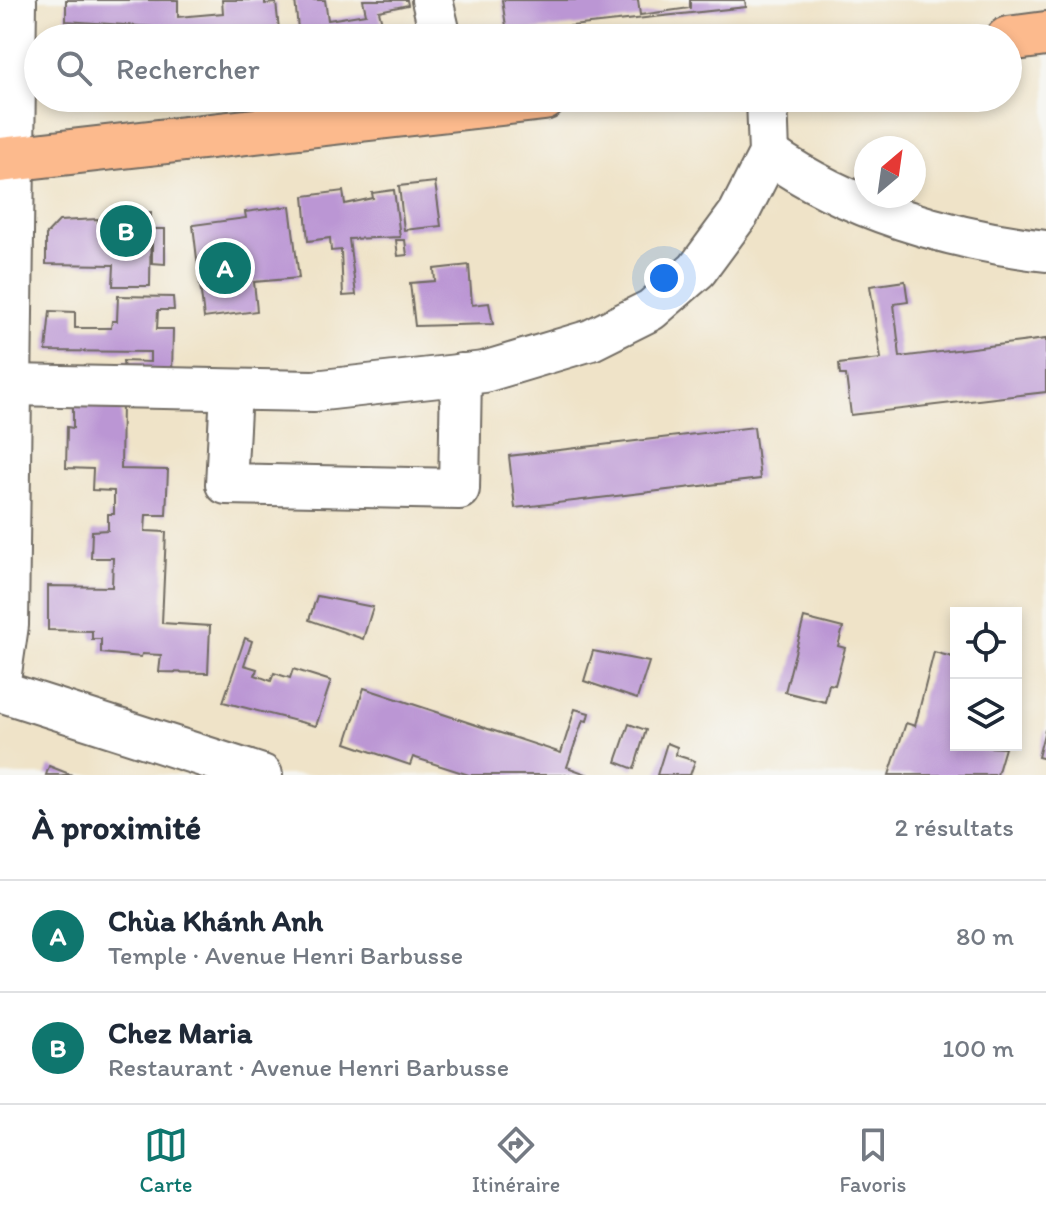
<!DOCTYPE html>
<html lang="fr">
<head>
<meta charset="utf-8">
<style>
  :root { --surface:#fff; --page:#f2f2f3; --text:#1f2937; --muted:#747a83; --line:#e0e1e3; --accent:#0f766e }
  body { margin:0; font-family:Itim,sans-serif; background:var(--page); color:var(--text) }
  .controls { position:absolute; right:24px; bottom:24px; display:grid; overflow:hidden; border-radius:0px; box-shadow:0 4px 12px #0003 }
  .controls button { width:72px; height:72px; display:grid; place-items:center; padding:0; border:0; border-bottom:2px solid var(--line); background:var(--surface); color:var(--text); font:40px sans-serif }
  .compass { position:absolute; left:854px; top:136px; width:72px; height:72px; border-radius:50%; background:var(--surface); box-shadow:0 4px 12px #0003; rotate:29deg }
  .you { position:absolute; left:664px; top:278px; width:28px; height:28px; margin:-20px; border:6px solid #fff; border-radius:50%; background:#1a73e8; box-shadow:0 0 0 12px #1a73e833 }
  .badge { display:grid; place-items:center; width:52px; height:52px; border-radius:50%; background:var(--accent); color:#fff; font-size:26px; font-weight:700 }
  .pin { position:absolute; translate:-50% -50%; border:4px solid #fff; box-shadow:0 2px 8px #0006 }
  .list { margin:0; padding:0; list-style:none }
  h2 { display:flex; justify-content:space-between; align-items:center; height:104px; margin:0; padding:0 32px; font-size:34px }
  h2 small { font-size:26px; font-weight:400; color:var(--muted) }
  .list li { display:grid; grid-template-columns:52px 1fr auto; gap:24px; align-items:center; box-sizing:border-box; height:112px; padding:0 32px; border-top:2px solid var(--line) }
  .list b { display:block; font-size:30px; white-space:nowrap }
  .list p { margin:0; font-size:26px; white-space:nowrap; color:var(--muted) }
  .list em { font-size:26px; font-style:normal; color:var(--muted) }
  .icon { flex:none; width:44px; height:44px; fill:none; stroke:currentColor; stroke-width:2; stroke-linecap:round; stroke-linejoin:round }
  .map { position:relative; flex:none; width:1046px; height:775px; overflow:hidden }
  .search { position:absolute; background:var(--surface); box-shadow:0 4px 12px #0003; left:24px; right:24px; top:24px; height:88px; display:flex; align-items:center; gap:20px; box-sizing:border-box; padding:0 28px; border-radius:44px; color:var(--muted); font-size:30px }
  .sheet { height:328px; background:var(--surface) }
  nav { display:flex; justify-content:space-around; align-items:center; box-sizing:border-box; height:112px; border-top:2px solid var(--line); background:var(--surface); font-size:22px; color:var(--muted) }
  nav a { display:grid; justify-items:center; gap:4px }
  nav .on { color:var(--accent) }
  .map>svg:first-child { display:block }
</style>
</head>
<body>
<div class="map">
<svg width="1046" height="775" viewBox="0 0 1046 775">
  <rect width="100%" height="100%" fill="#f6f6f2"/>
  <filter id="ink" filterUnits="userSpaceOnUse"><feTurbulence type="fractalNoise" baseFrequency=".0125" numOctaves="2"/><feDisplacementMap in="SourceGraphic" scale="16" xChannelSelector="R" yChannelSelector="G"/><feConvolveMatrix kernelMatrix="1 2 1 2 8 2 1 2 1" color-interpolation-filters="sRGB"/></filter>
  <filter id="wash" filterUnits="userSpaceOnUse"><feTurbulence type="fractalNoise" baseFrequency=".006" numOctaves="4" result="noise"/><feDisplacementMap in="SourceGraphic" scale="32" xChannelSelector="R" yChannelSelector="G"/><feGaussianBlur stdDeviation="1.8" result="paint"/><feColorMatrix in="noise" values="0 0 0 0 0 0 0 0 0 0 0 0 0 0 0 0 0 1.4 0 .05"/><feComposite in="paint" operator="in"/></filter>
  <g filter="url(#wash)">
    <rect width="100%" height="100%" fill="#efe3c8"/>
    <g id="blocks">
      <g fill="#bb96d4">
        <polygon points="66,0 178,0 178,17 223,13 222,0 265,0 265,4 276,3 280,38 154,38 154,27 66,21"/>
        <polygon points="295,0 325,0 328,20 366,14 363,0 407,0 408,5 379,11 384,31 372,33 373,38 324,38 324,34 299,38"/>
        <polygon points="502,0 638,0 640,15 690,8 690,0 745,0 746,7 507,33"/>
        <polygon points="435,182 441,226 404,230 399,186"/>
        <polygon points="394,190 400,237 349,239 356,295 343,296 341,250 331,251 330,238 308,241 304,196 343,191 345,204 373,198 372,193"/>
        <polygon points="290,206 299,278 254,282 257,311 204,318 193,225 246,218 245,212"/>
        <polygon points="151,213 150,286 113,286 114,265 46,264 46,235 59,221 98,219 98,223 109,223 109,216"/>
        <polygon points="152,229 165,229 165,264 152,263"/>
        <polygon points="396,240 405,240 407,255 398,256"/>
        <polygon points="469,265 472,305 489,303 493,324 415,326 410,283 435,281 434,269"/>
        <polygon points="905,281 908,302 894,304 900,357 1046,339 1046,392 851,415 846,375 840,375 839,364 881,359 870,286"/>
        <polygon points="118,296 173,297 174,310 158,310 157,329 173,329 172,374 124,373 123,361 150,362 150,352 46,351 50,311 75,312 75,328 111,328 112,321 117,321"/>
        <polygon points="73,402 122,402 121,469 168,470 166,515 146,515 145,531 166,532 162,623 210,626 208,673 159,672 161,655 142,654 141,657 101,653 101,639 92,639 92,631 48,630 48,586 112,587 113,558 91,558 92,531 108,530 108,514 114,514 114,491 92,490 93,469 66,468 67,427 73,428"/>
        <polygon points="754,427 760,479 515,508 509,456"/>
        <polygon points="317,596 373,607 363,639 309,620"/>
        <polygon points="804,618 843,628 838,646 845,648 835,685 829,684 825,702 785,692"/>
        <polygon points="245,638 252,641 244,665 257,669 255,675 271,681 274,673 290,678 293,669 331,681 316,726 223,702"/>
        <polygon points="593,651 649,662 637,699 584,681"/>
        <polygon points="934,652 956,658 956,745 1005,748 997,775 889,775 906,723 915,726"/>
        <polygon points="364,688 561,753 575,709 589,713 587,721 583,720 567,767 589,775 469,775 413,757 410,765 346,743"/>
        <polygon points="629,724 646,730 634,769 616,762"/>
        <polygon points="1045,730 1046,730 1046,759 1038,757"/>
        <polygon points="667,743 677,747 676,755 695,761 690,775 657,775"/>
        <polygon points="49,766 72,775 46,775"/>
      </g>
    </g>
  </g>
  <g filter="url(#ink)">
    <use href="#blocks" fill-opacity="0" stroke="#706b62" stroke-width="2"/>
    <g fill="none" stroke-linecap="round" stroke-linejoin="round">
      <defs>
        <g id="minor">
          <polyline points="432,0 441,38"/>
          <path d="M769,154C848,210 952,240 1046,251"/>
          <polyline points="11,385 314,391 484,372 591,340 651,310 697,270 739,213 769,154 767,98"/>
          <polyline points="231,391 226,484 459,489 461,374"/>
          <polyline points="0,680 8,625 16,0"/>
          <polyline points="0,691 262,775"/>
        </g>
        <g id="major">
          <polyline points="1008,39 1046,34"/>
          <polyline points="0,160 544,98"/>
        </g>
      </defs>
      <use href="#minor" stroke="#706b62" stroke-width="44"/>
      <use href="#major" stroke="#706b62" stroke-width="48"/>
      <use href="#minor" stroke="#fff" stroke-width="40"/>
      <use href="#major" stroke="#fcba8d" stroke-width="44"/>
    </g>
  </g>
</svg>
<div class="controls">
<button><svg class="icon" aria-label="locate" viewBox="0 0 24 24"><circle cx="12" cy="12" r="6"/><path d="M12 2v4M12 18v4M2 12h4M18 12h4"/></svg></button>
<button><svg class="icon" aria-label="layers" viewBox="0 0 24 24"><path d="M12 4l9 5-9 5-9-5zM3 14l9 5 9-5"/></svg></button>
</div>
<svg class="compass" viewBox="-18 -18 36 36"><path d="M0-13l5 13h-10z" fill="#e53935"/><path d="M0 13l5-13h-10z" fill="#747a83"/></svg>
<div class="you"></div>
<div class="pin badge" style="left:225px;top:268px">A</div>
<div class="pin badge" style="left:126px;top:231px">B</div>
<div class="search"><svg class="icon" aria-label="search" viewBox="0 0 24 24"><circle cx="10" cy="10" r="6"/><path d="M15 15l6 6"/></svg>Rechercher</div>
</div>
<section class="sheet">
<h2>À proximité<small>2 résultats</small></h2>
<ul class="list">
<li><span class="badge">A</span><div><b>Chùa Khánh Anh</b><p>Temple · Avenue Henri Barbusse</p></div><em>80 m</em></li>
<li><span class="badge">B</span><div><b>Chez Maria</b><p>Restaurant · Avenue Henri Barbusse</p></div><em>100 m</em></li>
</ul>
</section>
<nav>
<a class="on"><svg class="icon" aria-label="map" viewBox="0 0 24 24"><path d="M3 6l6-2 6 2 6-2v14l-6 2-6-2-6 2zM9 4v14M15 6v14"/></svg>Carte</a>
<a><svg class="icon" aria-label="directions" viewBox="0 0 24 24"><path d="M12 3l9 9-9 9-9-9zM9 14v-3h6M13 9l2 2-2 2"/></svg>Itinéraire</a>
<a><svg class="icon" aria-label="saved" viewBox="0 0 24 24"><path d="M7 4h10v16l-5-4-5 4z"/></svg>Favoris</a>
</nav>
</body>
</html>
